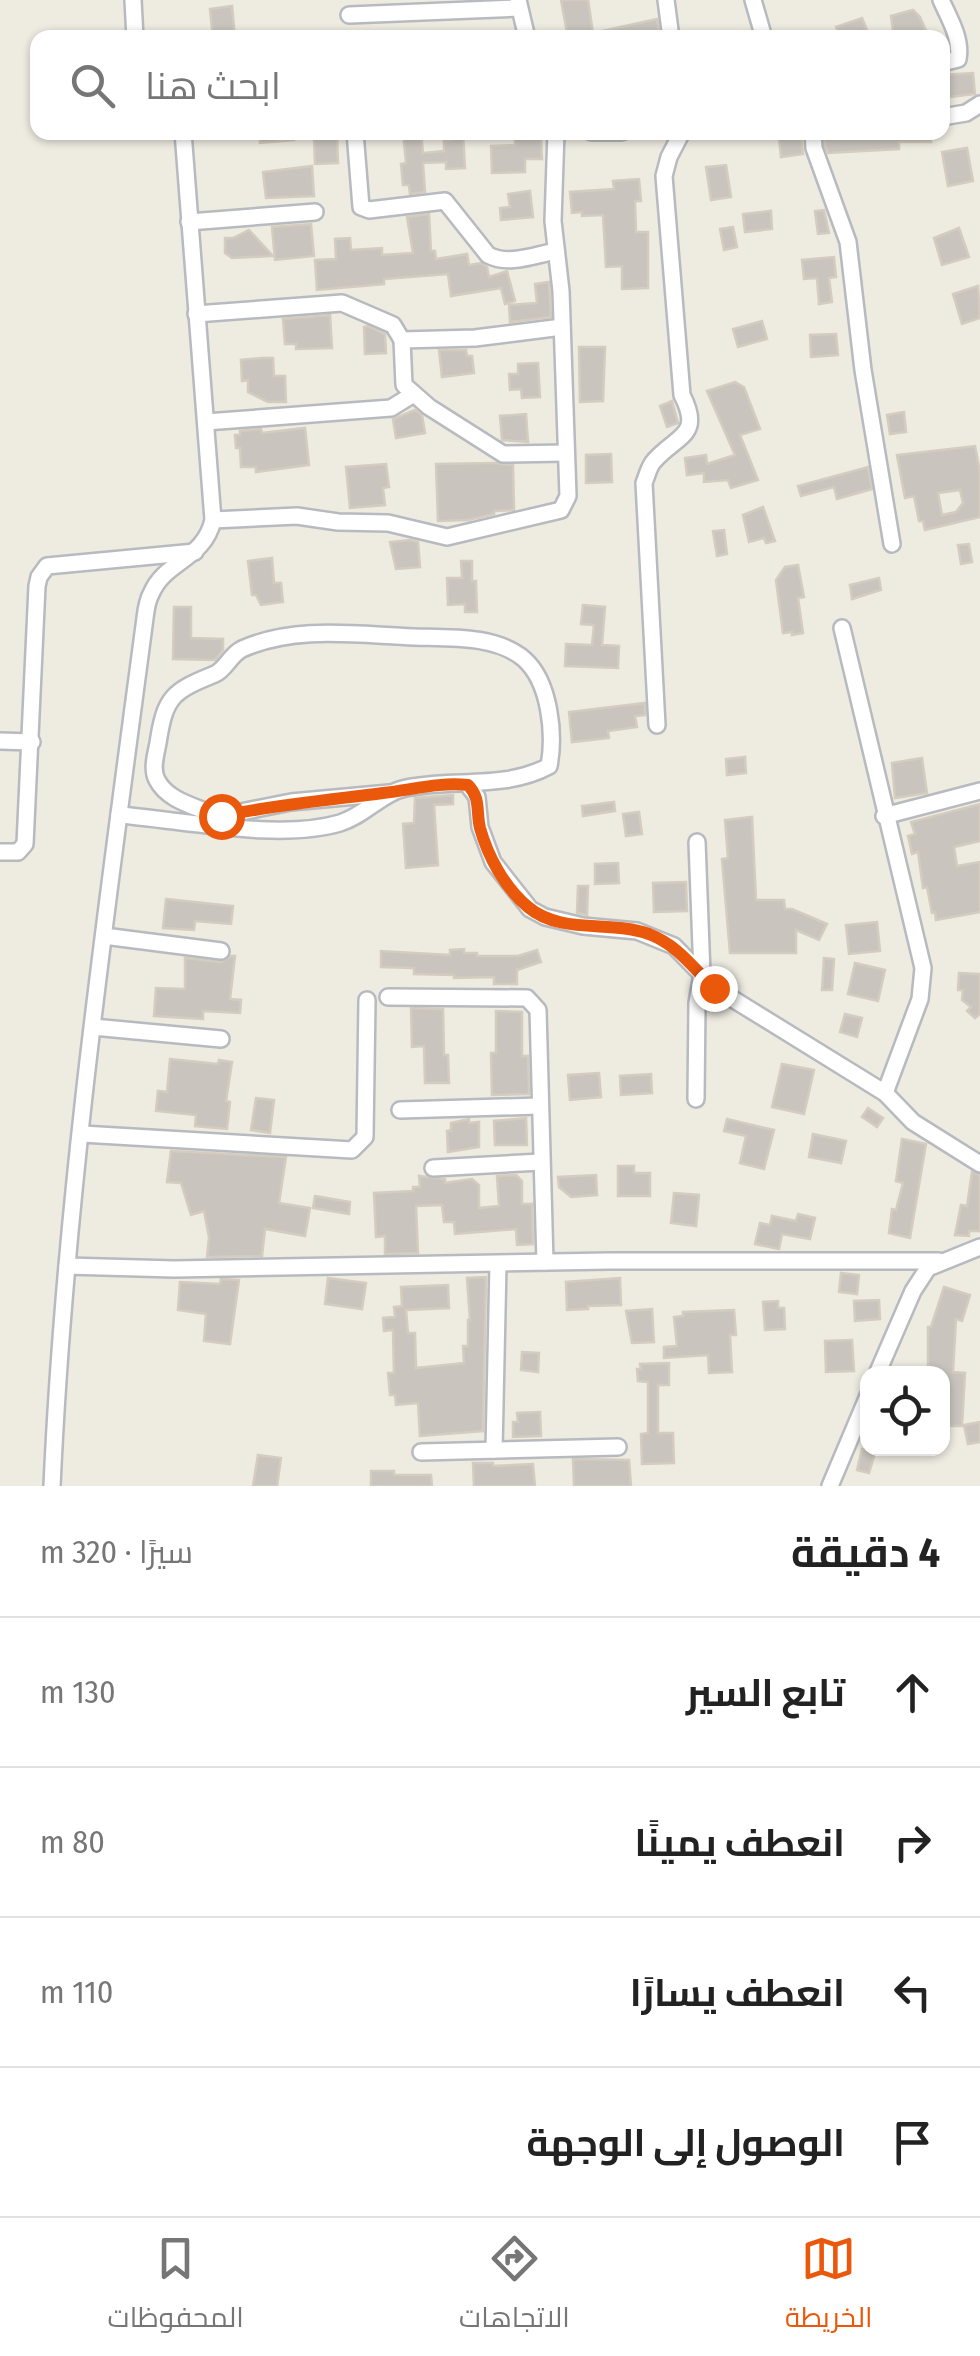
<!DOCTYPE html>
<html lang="ar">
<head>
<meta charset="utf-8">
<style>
  :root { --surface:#fff; --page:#f2f2f2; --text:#222; --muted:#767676; --line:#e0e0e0; --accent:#ea580c }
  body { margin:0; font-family:"Fira Sans Condensed",Cairo,sans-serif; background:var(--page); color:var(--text); direction:rtl }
  .controls { position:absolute; right:30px; bottom:30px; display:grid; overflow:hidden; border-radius:20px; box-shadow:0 2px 8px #0004 }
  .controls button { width:90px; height:90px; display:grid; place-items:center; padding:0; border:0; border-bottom:2px solid var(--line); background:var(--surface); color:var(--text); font:50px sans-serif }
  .stop { position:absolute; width:30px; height:30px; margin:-22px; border:8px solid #ea580c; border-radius:50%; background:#fff }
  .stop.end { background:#ea580c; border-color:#fff; box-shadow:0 2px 10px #0008 }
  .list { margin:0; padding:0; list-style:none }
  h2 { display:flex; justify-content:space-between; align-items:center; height:130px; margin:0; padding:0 40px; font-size:42px }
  h2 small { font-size:32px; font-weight:400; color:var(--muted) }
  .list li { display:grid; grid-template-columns:65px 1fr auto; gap:30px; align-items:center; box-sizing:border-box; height:150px; padding:0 40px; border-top:2px solid var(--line) }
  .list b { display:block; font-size:38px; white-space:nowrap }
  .list em { font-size:32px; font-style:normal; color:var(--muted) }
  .icon { flex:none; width:55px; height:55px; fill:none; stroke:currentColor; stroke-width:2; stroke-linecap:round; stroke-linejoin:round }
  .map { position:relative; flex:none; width:980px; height:1486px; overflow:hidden; direction:ltr }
  .search { position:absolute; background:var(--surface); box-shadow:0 2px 8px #0004; left:30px; right:30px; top:30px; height:110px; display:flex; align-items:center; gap:25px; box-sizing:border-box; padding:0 35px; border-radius:20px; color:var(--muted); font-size:38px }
  .sheet { height:730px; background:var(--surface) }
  nav { display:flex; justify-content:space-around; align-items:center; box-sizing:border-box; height:140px; border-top:2px solid var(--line); background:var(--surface); font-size:28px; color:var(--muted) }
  nav a { display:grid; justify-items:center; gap:5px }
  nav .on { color:var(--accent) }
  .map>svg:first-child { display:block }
</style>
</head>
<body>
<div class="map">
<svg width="980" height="1486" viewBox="0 0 980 1486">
  <rect width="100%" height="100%" fill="#eeebe1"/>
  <g fill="#c9c5be" stroke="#d4ccbf" stroke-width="2.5" fill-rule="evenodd">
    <polygon points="561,0 588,0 593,33 657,19 660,38 568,38"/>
    <polygon points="232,6 235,38 213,38 210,9"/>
    <polygon points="913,10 920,17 929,38 894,38 891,16"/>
    <polygon points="862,18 867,30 840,38 836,27"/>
    <polygon points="973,73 975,94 942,98 942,75"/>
    <polygon points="260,132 294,132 294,140 260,143"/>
    <polygon points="403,132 421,132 423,153 444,151 444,141 452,140 451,135 463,134 465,168 446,169 446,162 423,163 425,192 410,194 409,185 403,185 401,164 406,163"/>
    <polygon points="880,132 931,132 931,142 899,142 899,149 828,153 825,146 824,135"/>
    <polygon points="337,134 338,163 315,164 314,137"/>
    <polygon points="801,134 803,154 781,157 779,137"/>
    <polygon points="515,138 541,138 542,159 525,159 525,172 492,173 491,146 515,145"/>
    <polygon points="967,148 973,181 948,186 942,152"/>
    <polygon points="726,165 731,197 711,200 706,167"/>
    <polygon points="312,166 314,196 266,198 263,172"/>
    <polygon points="639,179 641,201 635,201 636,232 648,232 648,288 622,289 622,266 606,267 603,215 582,216 582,212 572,213 570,192 614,189 613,181"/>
    <polygon points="530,191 533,217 501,220 500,208 510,207 508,194"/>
    <polygon points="824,210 829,233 818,234 815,211"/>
    <polygon points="771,211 772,229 745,232 743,214"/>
    <polygon points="429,214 431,251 435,251 436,259 467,254 469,265 481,263 487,267 489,277 507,271 515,301 505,304 501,288 451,296 448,274 384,279 384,284 317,290 315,260 336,259 335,239 350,238 351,250 382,248 382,255 413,253 407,217"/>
    <polygon points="311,224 314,256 275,260 272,227"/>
    <polygon points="733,227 737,247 724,250 720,229"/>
    <polygon points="959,228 969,257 942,265 934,238"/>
    <polygon points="249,230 273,256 232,258 225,253 225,238 233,238"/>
    <polygon points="834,257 836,277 829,278 832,302 819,304 817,278 804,279 802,260"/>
    <polygon points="549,282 551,317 510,322 509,305 537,303 535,284"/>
    <polygon points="978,286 980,318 962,324 953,294"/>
    <polygon points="330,315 332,348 296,349 296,344 285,344 283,319"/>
    <polygon points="762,321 767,339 738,347 733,329"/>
    <polygon points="368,326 385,334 386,353 365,354 364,327"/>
    <polygon points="836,334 838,355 811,357 810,335"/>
    <polygon points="579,347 605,347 603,401 580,402"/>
    <polygon points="439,350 466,350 467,356 472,356 474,373 442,377"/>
    <polygon points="262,358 273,358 274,376 285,376 286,402 268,402 248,392 248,380 242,381 241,360"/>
    <polygon points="538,363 540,397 522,398 521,389 510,390 509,374 518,374 518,364"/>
    <polygon points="735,382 744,387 760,429 740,435 758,480 731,488 728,480 704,482 704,473 687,475 685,458 706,455 707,464 735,455 707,391"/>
    <polygon points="672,401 678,423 667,427 660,406"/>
    <polygon points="415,410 422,415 425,433 396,438 393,419"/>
    <polygon points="904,412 906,432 890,434 887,415"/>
    <polygon points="526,414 528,442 502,440 500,416"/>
    <polygon points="305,428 309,465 256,472 256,467 241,467 240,448 236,448 235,435 240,435 240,431 261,429 262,433"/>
    <path d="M975,446L980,472V517L925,530L923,521H919L914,496L905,498L897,455ZM960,490L963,503L956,512L942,515L938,493Z"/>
    <polygon points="611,454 612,482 586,483 586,455"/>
    <polygon points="496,463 513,465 514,510 494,511 494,514 468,520 438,521 436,464"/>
    <polygon points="386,464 389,487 383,488 385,505 350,508 346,467"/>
    <polygon points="868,467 872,489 837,499 834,487 801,496 798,486"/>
    <polygon points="763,507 775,541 766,543 764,538 749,542 743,515"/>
    <polygon points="724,530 727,554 717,556 713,531"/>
    <polygon points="410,540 418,542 420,567 396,569 390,542"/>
    <polygon points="969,544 972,562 961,564 958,545"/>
    <polygon points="272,558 274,583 281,583 283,602 261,605 256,595 252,595 248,561"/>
    <polygon points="461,561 472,561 472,581 476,581 477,612 465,612 465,604 448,605 447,578 462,578"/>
    <polygon points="798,565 804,597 798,598 803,633 792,635 792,632 783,633 776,580 785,567"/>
    <polygon points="879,578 881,590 852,599 850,585"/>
    <polygon points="583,605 605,607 602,645 619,646 618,668 565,666 566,644 592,645 594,625 581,624"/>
    <polygon points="174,607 191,607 191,638 223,639 223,650 215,660 173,659"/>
    <polygon points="645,703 645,715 635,716 637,727 608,731 609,738 572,742 569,712"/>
    <polygon points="745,757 746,773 727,775 726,759"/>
    <polygon points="922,758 927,793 895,798 892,763"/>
    <polygon points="453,795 453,804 434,805 438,865 406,868 403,824 414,823 415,798"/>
    <polygon points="614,802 615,811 583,816 582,806"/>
    <polygon points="980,804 980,841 954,847 957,866 980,862 980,912 936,920 935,912 932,913 927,887 923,888 918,852 912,854 908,836 915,834 911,822"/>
    <polygon points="639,812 642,834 626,836 623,814"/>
    <polygon points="752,817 756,900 784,900 785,909 792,909 827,924 819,940 796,930 796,953 730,953 722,859 728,858 725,820"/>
    <polygon points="618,863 619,883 595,884 595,864"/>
    <polygon points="686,882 687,911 654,912 653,883"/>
    <polygon points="578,886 588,886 587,915 577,913"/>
    <polygon points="166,899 233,906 231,924 195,921 194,930 163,928"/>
    <polygon points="877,922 880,951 849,954 846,925"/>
    <polygon points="464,949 464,953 477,953 477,956 518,956 537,950 541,962 517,970 517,984 494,984 494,977 454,978 454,975 414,974 414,968 381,967 381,951 450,955 450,950"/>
    <polygon points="231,956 235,956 230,999 241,1000 240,1013 203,1011 203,1019 154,1016 156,988 185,989 185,958 221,962"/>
    <polygon points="824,958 834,959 832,990 822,990"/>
    <polygon points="855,963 885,970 878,1001 848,994"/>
    <polygon points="959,973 980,974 980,1014 975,1018 967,1011 971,1007 962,1000 963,990 958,990"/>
    <polygon points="411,1008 443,1009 444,1055 448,1055 449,1083 425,1083 424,1046 412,1047"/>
    <polygon points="496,1011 522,1012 522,1056 528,1056 529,1094 492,1095 491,1053 496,1053"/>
    <polygon points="845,1014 862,1018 857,1037 840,1032"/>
    <polygon points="170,1059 218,1064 219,1060 232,1062 226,1101 230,1102 227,1129 195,1126 196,1115 156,1111 158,1091 167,1092"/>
    <polygon points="782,1064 814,1070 804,1114 772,1107"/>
    <polygon points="599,1073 601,1097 570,1100 568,1075"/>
    <polygon points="651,1074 652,1093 621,1095 620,1076"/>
    <polygon points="256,1098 274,1100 270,1133 251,1130"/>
    <polygon points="868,1108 883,1118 877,1127 862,1117"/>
    <polygon points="526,1118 527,1145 495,1145 494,1121"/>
    <polygon points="469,1119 469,1123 479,1122 479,1147 448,1152 447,1131 451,1130 451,1123"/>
    <polygon points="727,1119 774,1130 764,1169 740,1163 746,1136 724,1131"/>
    <polygon points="813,1134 846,1141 841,1163 809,1157"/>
    <polygon points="902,1139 926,1144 910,1238 889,1233 892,1209 896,1210 903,1183 896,1181"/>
    <polygon points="171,1151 286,1157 279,1203 310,1208 305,1236 265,1229 262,1256 207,1257 209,1237 204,1211 191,1215 181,1183 167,1182"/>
    <polygon points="618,1166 634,1166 634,1173 650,1173 650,1196 618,1196"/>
    <polygon points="972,1172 980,1175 980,1231 969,1231 969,1236 955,1235 961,1205 967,1206"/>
    <polygon points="516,1175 522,1181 522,1204 532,1204 533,1244 517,1245 516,1229 455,1234 454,1222 444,1222 442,1205 416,1206 418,1253 385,1254 385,1236 376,1237 374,1193 413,1191 413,1187 420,1187 419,1176 445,1179 445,1183 472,1179 479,1185 479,1208 499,1206 497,1176"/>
    <polygon points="596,1175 597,1195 571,1197 559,1187 558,1177"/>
    <polygon points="674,1193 699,1195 696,1226 671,1223"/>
    <polygon points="315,1196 350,1202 349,1214 313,1208"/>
    <polygon points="798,1214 815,1218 810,1239 782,1234 779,1249 755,1244 760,1223 770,1225 772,1216 796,1221"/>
    <polygon points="841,1273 859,1275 857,1294 839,1292"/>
    <polygon points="486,1277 483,1431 420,1436 418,1403 396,1405 395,1395 390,1395 388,1373 394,1373 393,1330 384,1331 383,1318 395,1317 394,1307 402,1306 401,1287 448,1285 449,1308 406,1310 408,1333 415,1333 416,1368 464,1363 463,1346 468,1346 468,1320 470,1320 467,1278"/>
    <polygon points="328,1278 366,1283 362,1309 325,1304"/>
    <polygon points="620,1278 621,1305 588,1306 588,1309 567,1310 566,1282"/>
    <polygon points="221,1279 239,1280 230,1344 204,1341 206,1314 178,1310 180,1282 220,1284"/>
    <polygon points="944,1287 970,1295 962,1321 956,1319 953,1372 965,1373 962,1426 944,1426 942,1374 928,1374 928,1327 931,1327"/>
    <polygon points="879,1300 880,1319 855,1321 854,1301"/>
    <polygon points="778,1301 778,1308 784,1308 785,1329 765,1330 763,1302"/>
    <polygon points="652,1309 654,1342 632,1343 626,1311"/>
    <polygon points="734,1310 736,1335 730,1335 732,1372 709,1373 708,1355 664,1358 664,1347 677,1346 674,1317 683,1316 683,1312"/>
    <polygon points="852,1340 854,1371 826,1372 825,1341"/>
    <polygon points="522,1352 539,1353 538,1372 521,1370"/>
    <polygon points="669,1363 669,1385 658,1385 658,1433 673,1433 674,1463 642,1464 641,1434 648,1433 648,1382 638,1381 637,1369 641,1369 640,1364"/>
    <polygon points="540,1412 541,1436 513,1437 513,1422 518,1422 517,1413"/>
    <polygon points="980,1422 980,1442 968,1444 964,1425"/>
    <polygon points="862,1449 875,1453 869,1473 857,1470"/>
    <polygon points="258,1455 281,1458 277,1486 253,1486"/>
    <polygon points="573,1459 629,1460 631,1486 574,1486"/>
    <polygon points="473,1463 493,1463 493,1466 533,1464 535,1486 474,1486"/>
    <polygon points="371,1471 394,1471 394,1475 431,1475 432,1486 371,1486"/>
  </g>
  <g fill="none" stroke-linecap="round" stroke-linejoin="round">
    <defs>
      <g id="minor">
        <polyline points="133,0 135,38"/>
        <polyline points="518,0 527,38"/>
        <polyline points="666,0 671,38"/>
        <polyline points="753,0 764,38"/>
        <path d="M941,0C949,18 962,39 958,59L942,63"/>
        <polyline points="349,15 519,8"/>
        <polyline points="942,117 966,113 980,104"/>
        <path d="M355,132L361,207L369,210L445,201L488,255C509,266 534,255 556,251"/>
        <polyline points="591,132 622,132"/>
        <polyline points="813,132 814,148 848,242 863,370 892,544"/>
        <polyline points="189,222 315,212"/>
        <polyline points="196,314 342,303 393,325 402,340 404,385 429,407 503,454 566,453"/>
        <polyline points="402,340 475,338 562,327"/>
        <polyline points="206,422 391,408 412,395"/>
        <polyline points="213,520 297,516 338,522 388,523 447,537 561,510 568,496 561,291 553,221 556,132"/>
        <polyline points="842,628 923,968 920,999 885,1093"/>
        <path d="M657,725L644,483C647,476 649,466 654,461C677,435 703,436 682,395L664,176L669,157L682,132"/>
        <polyline points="0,741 32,742"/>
        <polyline points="468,785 477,797 480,827 493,862 530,909 545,917 583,926 637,931 674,946 715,988 885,1093 913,1122 980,1164"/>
        <path d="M119,815C183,820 279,841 340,823C366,815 381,793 406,788C453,778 505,790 549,766C555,734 550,682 524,659C496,635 449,638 414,637C357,635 296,625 242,649C230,655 226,669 215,674C173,691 165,696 158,743C156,754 151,769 157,780C171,807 211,807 233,826"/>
        <polyline points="221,816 291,802 389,793"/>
        <polyline points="884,816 980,791"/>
        <polyline points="0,852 18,852 25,844 37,586 39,577 47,566 195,552"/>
        <polyline points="104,936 221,951"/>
        <polyline points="388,997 527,998 538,1010 545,1262"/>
        <polyline points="93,1027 221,1039"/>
        <polyline points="696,1099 697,1003 702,974 697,842"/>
        <polyline points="400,1110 539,1106"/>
        <polyline points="82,1134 352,1150 365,1137 367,1000"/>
        <polyline points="433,1168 541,1162"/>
        <polyline points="67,1266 174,1269 609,1261 939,1261"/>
        <polyline points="877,1374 913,1291 928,1268 980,1247"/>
        <polyline points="494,1450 498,1264"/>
        <polyline points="421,1452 618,1447"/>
        <path d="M52,1486C65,1196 107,906 145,618C146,610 147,601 151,594C165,560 204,560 213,520L183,132"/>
        <polyline points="830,1486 868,1396"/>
      </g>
    </defs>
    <use href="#minor" stroke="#b7babf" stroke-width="20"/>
    <use href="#minor" stroke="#fff" stroke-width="15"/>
  </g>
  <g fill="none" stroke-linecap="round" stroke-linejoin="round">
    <path stroke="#ea580c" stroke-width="12" d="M221,816C275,805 328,800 383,793C412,790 438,782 468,785C481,798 476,812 480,828C488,857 505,888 528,907C561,935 611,920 649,934C679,946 692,967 714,988"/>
  </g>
</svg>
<div class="controls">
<button><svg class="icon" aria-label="locate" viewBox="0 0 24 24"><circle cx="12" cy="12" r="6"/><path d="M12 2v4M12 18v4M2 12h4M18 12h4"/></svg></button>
</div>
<div class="stop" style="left:221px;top:816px"></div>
<div class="stop end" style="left:714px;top:988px"></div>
<div class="search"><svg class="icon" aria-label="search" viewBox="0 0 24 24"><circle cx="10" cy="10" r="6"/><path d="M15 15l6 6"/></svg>ابحث هنا</div>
</div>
<section class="sheet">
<h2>4 دقيقة<small>سيرًا · 320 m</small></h2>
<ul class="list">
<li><svg class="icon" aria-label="ahead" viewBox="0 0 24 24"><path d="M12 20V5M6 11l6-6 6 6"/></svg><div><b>تابع السير</b></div><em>130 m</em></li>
<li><svg class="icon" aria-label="right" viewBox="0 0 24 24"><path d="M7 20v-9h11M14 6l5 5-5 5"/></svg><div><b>انعطف يمينًا</b></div><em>80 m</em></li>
<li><svg class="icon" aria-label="left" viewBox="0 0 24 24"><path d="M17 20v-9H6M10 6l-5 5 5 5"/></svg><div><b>انعطف يسارًا</b></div><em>110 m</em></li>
<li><svg class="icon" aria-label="arrive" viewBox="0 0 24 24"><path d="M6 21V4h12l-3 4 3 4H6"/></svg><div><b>الوصول إلى الوجهة</b></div></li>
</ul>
</section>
<nav>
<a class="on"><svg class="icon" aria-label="map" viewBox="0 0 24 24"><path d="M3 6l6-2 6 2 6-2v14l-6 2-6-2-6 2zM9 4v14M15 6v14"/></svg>الخريطة</a>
<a><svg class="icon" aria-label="directions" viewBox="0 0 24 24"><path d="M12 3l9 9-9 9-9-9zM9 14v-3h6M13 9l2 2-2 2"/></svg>الاتجاهات</a>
<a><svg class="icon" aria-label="saved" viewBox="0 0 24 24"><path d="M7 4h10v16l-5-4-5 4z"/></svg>المحفوظات</a>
</nav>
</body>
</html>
